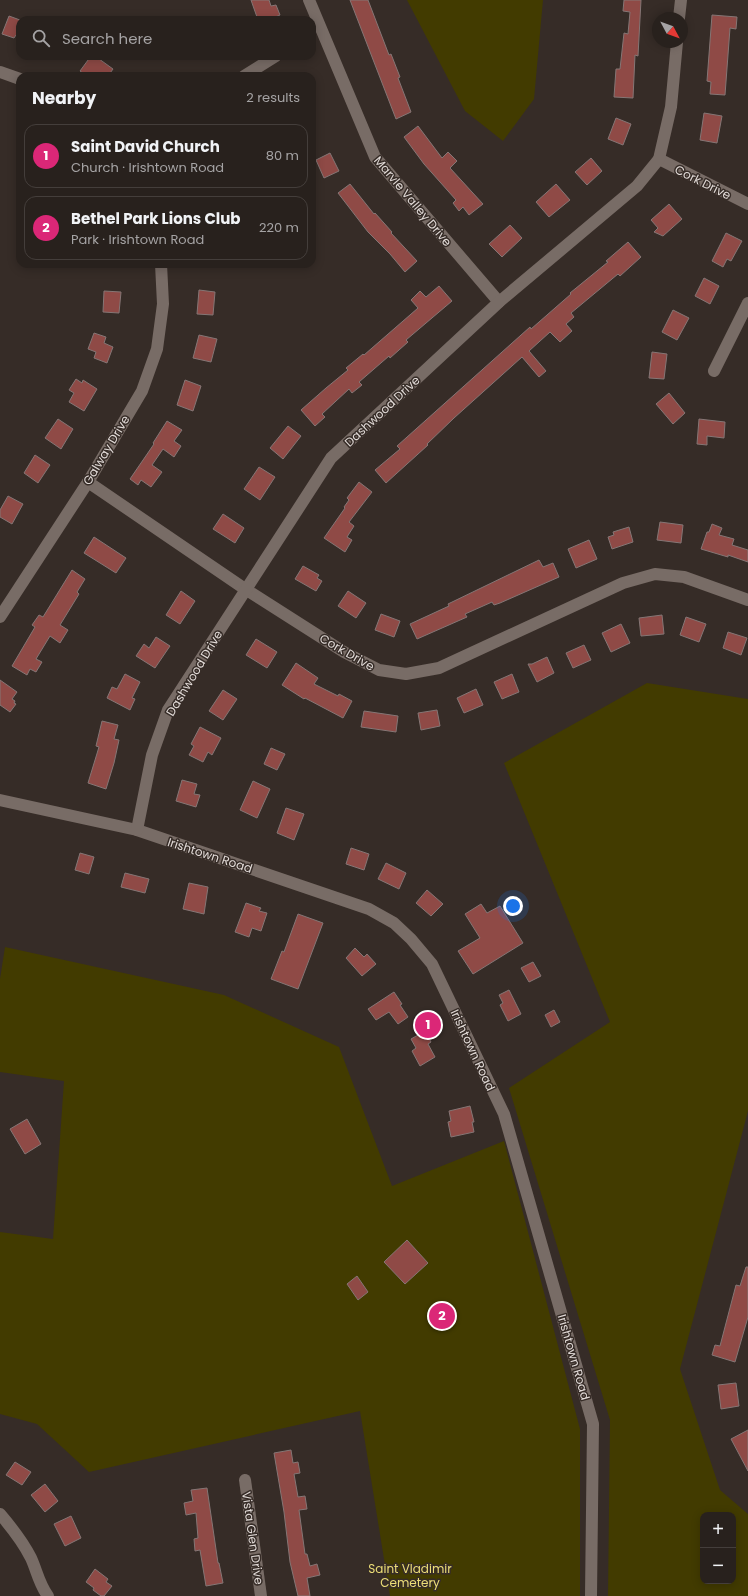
<!DOCTYPE html>
<html lang="en">
<head>
<meta charset="utf-8">
<style>
  :root { --surface:#28211d; --page:#302926; --text:#f1f3f6; --muted:#a5a3a4; --line:#443e3b; --accent:#db2777 }
  body { margin:0; font-family:Poppins,sans-serif; background:var(--page); color:var(--text) }
  .controls { position:absolute; right:12px; bottom:12px; display:grid; overflow:hidden; border-radius:8px; box-shadow:0 2px 10px #0003 }
  .controls button { width:36px; height:36px; display:grid; place-items:center; padding:0; border:0; border-bottom:1px solid var(--line); background:var(--surface); color:var(--text); font:20px sans-serif }
  .compass { position:absolute; left:652px; top:12px; width:36px; height:36px; border-radius:50%; background:var(--surface); box-shadow:0 2px 10px #0003; rotate:131deg }
  .you { position:absolute; left:513px; top:906px; width:14px; height:14px; margin:-10px; border:3px solid #fff; border-radius:50%; background:#1a73e8; box-shadow:0 0 0 6px #1a73e833 }
  .badge { display:grid; place-items:center; width:26px; height:26px; border-radius:50%; background:var(--accent); color:#fff; font-size:13px; font-weight:700 }
  .pin { position:absolute; translate:-50% -50%; border:2px solid #fff; box-shadow:0 1px 4px #0006 }
  .list { margin:0; padding:0; list-style:none }
  h2 { display:flex; justify-content:space-between; align-items:center; height:52px; margin:0; padding:0 16px; font-size:17px }
  h2 small { font-size:13px; font-weight:400; color:var(--muted) }
  .list li { display:grid; grid-template-columns:26px 1fr auto; gap:12px; align-items:center; box-sizing:border-box; height:64px; margin:0 8px 8px; padding:0 8px; border:1px solid var(--line); border-radius:12px }
  .list b { display:block; font-size:15px; white-space:nowrap }
  .list p { margin:0; font-size:13px; white-space:nowrap; color:var(--muted) }
  .list em { font-size:13px; font-style:normal; color:var(--muted) }
  .icon { flex:none; width:22px; height:22px; fill:none; stroke:currentColor; stroke-width:2; stroke-linecap:round; stroke-linejoin:round }
  .map { position:relative; flex:none; width:748px; height:1596px; overflow:hidden }
  .search { position:absolute; background:var(--surface); box-shadow:0 2px 10px #0003; left:16px; top:16px; width:300px; height:44px; display:flex; align-items:center; gap:10px; box-sizing:border-box; padding:0 14px; border-radius:12px; color:var(--muted); font-size:15px }
  .panel { position:absolute; background:var(--surface); box-shadow:0 2px 10px #0003; left:16px; top:72px; width:300px; height:196px; border-radius:12px }
  .map>svg:first-child { display:block }
</style>
</head>
<body>
<div class="map">
<svg width="748" height="1596" viewBox="0 0 748 1596">
  <rect width="100%" height="100%" fill="#362c27"/>
  <g fill="#423b00" fill-rule="evenodd">
    <polygon points="407,0 543,0 534,99 503,141 465,111"/>
    <path d="M647,683L748,699V1111L680,1369L720,1490L748,1514V1596H608L610,1420L509,1088L610,1022L504,763ZM703,1515H733V1581H703Z"/>
    <polygon points="5,947 224,995 339,1047 392,1186 504,1141 580,1429 580,1596 390,1596 360,1411 89,1472 37,1424 0,1414 0,1232 53,1239 64,1081 0,1072 0,979"/>
  </g>
  <g fill="#8f4a46" stroke="#857675">
    <polygon points="251,0 269,0 271,6 276,5 280,15 268,20 258,20"/>
    <polygon points="350,0 368,0 389,55 391,54 400,77 398,78 411,112 396,119"/>
    <polygon points="624,0 641,0 638,56 635,55 633,98 614,97 616,69 620,69 624,33 628,34 630,12 623,11"/>
    <polygon points="712,15 737,17 736,29 730,28 725,95 710,94 711,82 707,81"/>
    <polygon points="9,16 20,20 20,36 16,35 14,38 2,34"/>
    <polygon points="91,56 95,56 113,69 108,76 87,76 80,71"/>
    <polygon points="704,113 722,116 717,143 700,140"/>
    <polygon points="616,118 631,124 623,145 608,139"/>
    <polygon points="418,126 442,158 448,152 457,161 450,168 483,204 469,215 463,207 459,211 453,203 456,200 424,164 404,137"/>
    <polygon points="330,153 339,171 324,178 316,160"/>
    <polygon points="591,158 602,171 587,185 575,172"/>
    <polygon points="350,184 374,214 375,213 392,232 391,233 417,261 405,272 390,254 368,232 338,193"/>
    <polygon points="556,184 570,200 549,217 536,202"/>
    <polygon points="669,204 682,219 663,236 654,232 658,228 651,220"/>
    <polygon points="510,225 522,238 502,257 489,244"/>
    <polygon points="726,233 742,241 731,261 727,259 723,267 712,261"/>
    <polygon points="628,242 641,257 620,276 618,274 571,313 574,317 566,324 572,331 560,342 550,332 529,351 546,371 539,377 522,357 454,418 427,444 428,445 386,483 375,470 400,449 397,446 530,327 531,329 571,294 570,293 608,262 606,261"/>
    <polygon points="704,278 719,286 710,304 695,296"/>
    <polygon points="439,286 452,301 406,340 408,342 390,358 389,356 359,382 362,385 352,393 349,389 322,414 325,417 315,426 301,410 326,388 348,370 346,368 363,354 364,355 418,308 411,300 420,291 426,297"/>
    <polygon points="199,290 215,292 213,315 197,314"/>
    <polygon points="104,291 121,292 119,313 103,312"/>
    <polygon points="673,310 689,318 677,340 662,332"/>
    <polygon points="94,333 106,337 104,343 113,347 107,363 94,358 96,352 88,349"/>
    <polygon points="199,335 217,339 211,362 193,358"/>
    <polygon points="652,352 667,354 664,379 649,378"/>
    <polygon points="76,379 82,383 83,380 97,389 84,411 69,402 74,393 69,390"/>
    <polygon points="185,380 201,386 193,411 177,405"/>
    <polygon points="669,393 685,413 673,424 656,404"/>
    <polygon points="58,419 73,429 61,449 45,438"/>
    <polygon points="699,419 725,422 724,438 707,436 707,445 697,444"/>
    <polygon points="167,421 182,430 174,441 181,446 174,457 163,449 152,465 162,472 151,487 141,480 138,485 130,479 154,444 153,443"/>
    <polygon points="288,426 301,436 283,459 270,448"/>
    <polygon points="35,455 50,465 38,483 24,473"/>
    <polygon points="259,467 275,477 260,500 244,489"/>
    <polygon points="359,482 372,492 349,522 354,526 347,537 352,540 345,552 324,538 345,508 344,507 349,500 347,498"/>
    <polygon points="8,496 23,504 12,524 0,517 0,510"/>
    <polygon points="223,514 244,528 235,543 213,529"/>
    <polygon points="660,522 683,525 681,543 657,540"/>
    <polygon points="712,524 722,528 719,535 734,539 732,545 748,550 748,562 728,555 728,557 701,549 707,532 709,532"/>
    <polygon points="629,527 633,542 612,549 608,537 614,535 613,532"/>
    <polygon points="94,537 126,558 116,573 84,553"/>
    <polygon points="589,540 597,559 576,568 568,549"/>
    <polygon points="539,560 543,567 553,563 559,577 500,603 494,605 492,602 465,614 467,617 417,639 410,624 449,606 448,604"/>
    <polygon points="303,566 319,575 317,578 322,581 316,591 295,579"/>
    <polygon points="72,570 85,579 77,592 79,594 60,625 68,630 60,643 50,636 36,659 42,662 36,672 30,669 27,675 12,666 35,627 32,625 39,615 43,617"/>
    <polygon points="181,591 195,601 180,624 166,615"/>
    <polygon points="348,591 366,603 356,618 338,606"/>
    <polygon points="381,614 400,621 394,637 375,630"/>
    <polygon points="662,615 664,634 641,636 639,618"/>
    <polygon points="686,617 706,624 699,642 680,635"/>
    <polygon points="621,624 630,643 611,652 602,633"/>
    <polygon points="728,632 747,638 741,655 723,648"/>
    <polygon points="156,637 170,646 155,668 136,656 144,644 149,648"/>
    <polygon points="256,639 277,652 267,668 246,655"/>
    <polygon points="584,645 591,660 573,668 566,653"/>
    <polygon points="547,657 554,673 537,682 528,664 532,664"/>
    <polygon points="296,663 318,678 314,684 338,696 339,694 352,701 343,718 305,698 304,699 282,685"/>
    <polygon points="125,674 140,682 132,698 135,699 130,710 107,698 112,687 117,689"/>
    <polygon points="512,674 519,692 502,699 494,682"/>
    <polygon points="0,680 17,692 12,699 15,701 14,703 16,704 10,712 0,705"/>
    <polygon points="476,689 483,705 464,713 457,698"/>
    <polygon points="223,690 237,699 223,720 209,711"/>
    <polygon points="437,710 440,726 421,730 418,713"/>
    <polygon points="364,711 398,716 396,732 361,727"/>
    <polygon points="102,721 118,725 114,739 119,740 114,763 106,789 88,783 99,747 96,746"/>
    <polygon points="200,727 221,738 212,755 208,752 203,762 189,755 194,746 191,744"/>
    <polygon points="271,748 285,754 277,770 264,764"/>
    <polygon points="182,780 197,784 194,794 200,795 196,807 176,801"/>
    <polygon points="253,781 270,789 257,818 240,810"/>
    <polygon points="286,808 304,814 294,840 277,833"/>
    <polygon points="351,848 369,854 364,870 346,864"/>
    <polygon points="80,853 94,857 89,874 75,870"/>
    <polygon points="386,863 406,873 399,889 378,879"/>
    <polygon points="125,873 149,879 145,893 121,887"/>
    <polygon points="189,883 208,887 204,914 183,909"/>
    <polygon points="427,890 443,904 431,916 416,903"/>
    <polygon points="246,903 261,908 259,911 267,913 261,931 252,928 249,937 235,932"/>
    <polygon points="481,904 487,913 500,906 523,943 473,974 458,951 480,938 465,914"/>
    <polygon points="298,914 323,923 298,989 271,979 282,951 284,952"/>
    <polygon points="355,948 364,957 367,954 376,964 362,976 346,958"/>
    <polygon points="533,962 541,976 529,982 521,968"/>
    <polygon points="509,990 521,1014 508,1021 500,1005 503,1003 499,995"/>
    <polygon points="394,992 402,1004 400,1005 408,1017 398,1024 389,1012 376,1020 368,1009"/>
    <polygon points="554,1010 560,1022 551,1027 545,1015"/>
    <polygon points="425,1031 431,1042 428,1044 435,1057 420,1066 412,1051 416,1048 411,1039"/>
    <polygon points="470,1106 474,1122 472,1122 474,1132 451,1137 448,1122 451,1121 449,1111"/>
    <polygon points="27,1119 41,1144 25,1154 10,1129"/>
    <polygon points="407,1240 428,1263 405,1284 384,1262"/>
    <polygon points="746,1267 748,1267 748,1317 735,1362 712,1355 715,1345 720,1346 736,1285 740,1286"/>
    <polygon points="357,1276 368,1292 358,1300 347,1284"/>
    <polygon points="736,1383 739,1406 721,1409 718,1385"/>
    <polygon points="748,1430 748,1471 731,1439"/>
    <polygon points="291,1450 293,1463 298,1462 300,1473 294,1474 298,1497 305,1496 307,1509 299,1510 305,1554 307,1554 310,1566 317,1564 320,1575 307,1578 310,1596 298,1596 290,1562 284,1512 274,1453"/>
    <polygon points="15,1462 31,1472 22,1485 6,1475"/>
    <polygon points="45,1484 58,1501 45,1512 31,1495"/>
    <polygon points="207,1488 218,1563 219,1563 223,1583 206,1586 200,1550 195,1551 194,1539 198,1538 196,1513 186,1515 184,1503 193,1501 191,1490"/>
    <polygon points="71,1516 81,1538 65,1546 54,1524"/>
    <polygon points="95,1569 108,1579 106,1582 112,1586 104,1596 101,1596 93,1590 94,1588 86,1582"/>
  </g>
  <g fill="none" stroke-linecap="round" stroke-linejoin="round">
    <g stroke="#786c66" stroke-width="12">
      <polyline points="309,0 375,157 499,302"/>
      <polyline points="679,18 681,0"/>
      <polyline points="0,72 20,79"/>
      <polyline points="244,76 276,56"/>
      <polyline points="659,159 748,204"/>
      <polyline points="714,371 748,303"/>
      <polyline points="88,482 245,589 344,652 379,670 406,674 439,668 623,583 655,574 684,577 748,600"/>
      <polyline points="0,617 88,482 142,391 157,349 163,304 161,264"/>
      <polyline points="0,800 137,830 369,909 394,923 411,939 432,964 504,1114 593,1424 591,1596"/>
      <polyline points="137,830 152,755 168,710 331,458 499,302 637,186 659,159 671,107 677,42"/>
      <polyline points="245,1480 261,1596"/>
      <path d="M0,1514C12,1528 23,1542 31,1558C37,1571 39,1584 48,1596"/>
    </g>
  </g>
  <g text-anchor="middle" dominant-baseline="central" stroke-width="3" stroke-linejoin="round" paint-order="stroke">
    <g font-size="12" fill="#e2dbd8" stroke="#362c27">
      <text transform="translate(703 182) rotate(27)">Cork Drive</text>
      <text transform="translate(413 201) rotate(50)">Marvle Valley Drive</text>
      <text transform="translate(382 411) rotate(-43)">Dashwood Drive</text>
      <text transform="translate(106 450) rotate(-59)">Galway Drive</text>
      <text transform="translate(347 652) rotate(30)">Cork Drive</text>
      <text transform="translate(194 673) rotate(-59)">Dashwood Drive</text>
      <text transform="translate(210 855) rotate(18)">Irishtown Road</text>
      <text transform="translate(473 1050) rotate(65)">Irishtown Road</text>
      <text transform="translate(574 1357) rotate(74)">Irishtown Road</text>
      <text transform="translate(253 1538) rotate(82)">Vista Glen Drive</text>
    </g>
    <g font-size="12" fill="#ecdd77" stroke="#362c27">
      <text x="410" y="1568">Saint Vladimir<tspan x="410" dy="14">Cemetery</tspan></text>
    </g>
  </g>
</svg>
<div class="controls">
<button>+</button>
<button>−</button>
</div>
<svg class="compass" viewBox="-18 -18 36 36"><path d="M0-13l5 13h-10z" fill="#e53935"/><path d="M0 13l5-13h-10z" fill="#a5a3a4"/></svg>
<div class="you"></div>
<div class="pin badge" style="left:428px;top:1025px">1</div>
<div class="pin badge" style="left:442px;top:1316px">2</div>
<div class="search"><svg class="icon" aria-label="search" viewBox="0 0 24 24"><circle cx="10" cy="10" r="6"/><path d="M15 15l6 6"/></svg>Search here</div>
<section class="panel">
<h2>Nearby<small>2 results</small></h2>
<ul class="list">
<li><span class="badge">1</span><div><b>Saint David Church</b><p>Church · Irishtown Road</p></div><em>80 m</em></li>
<li><span class="badge">2</span><div><b>Bethel Park Lions Club</b><p>Park · Irishtown Road</p></div><em>220 m</em></li>
</ul>
</section>
</div>
</body>
</html>
